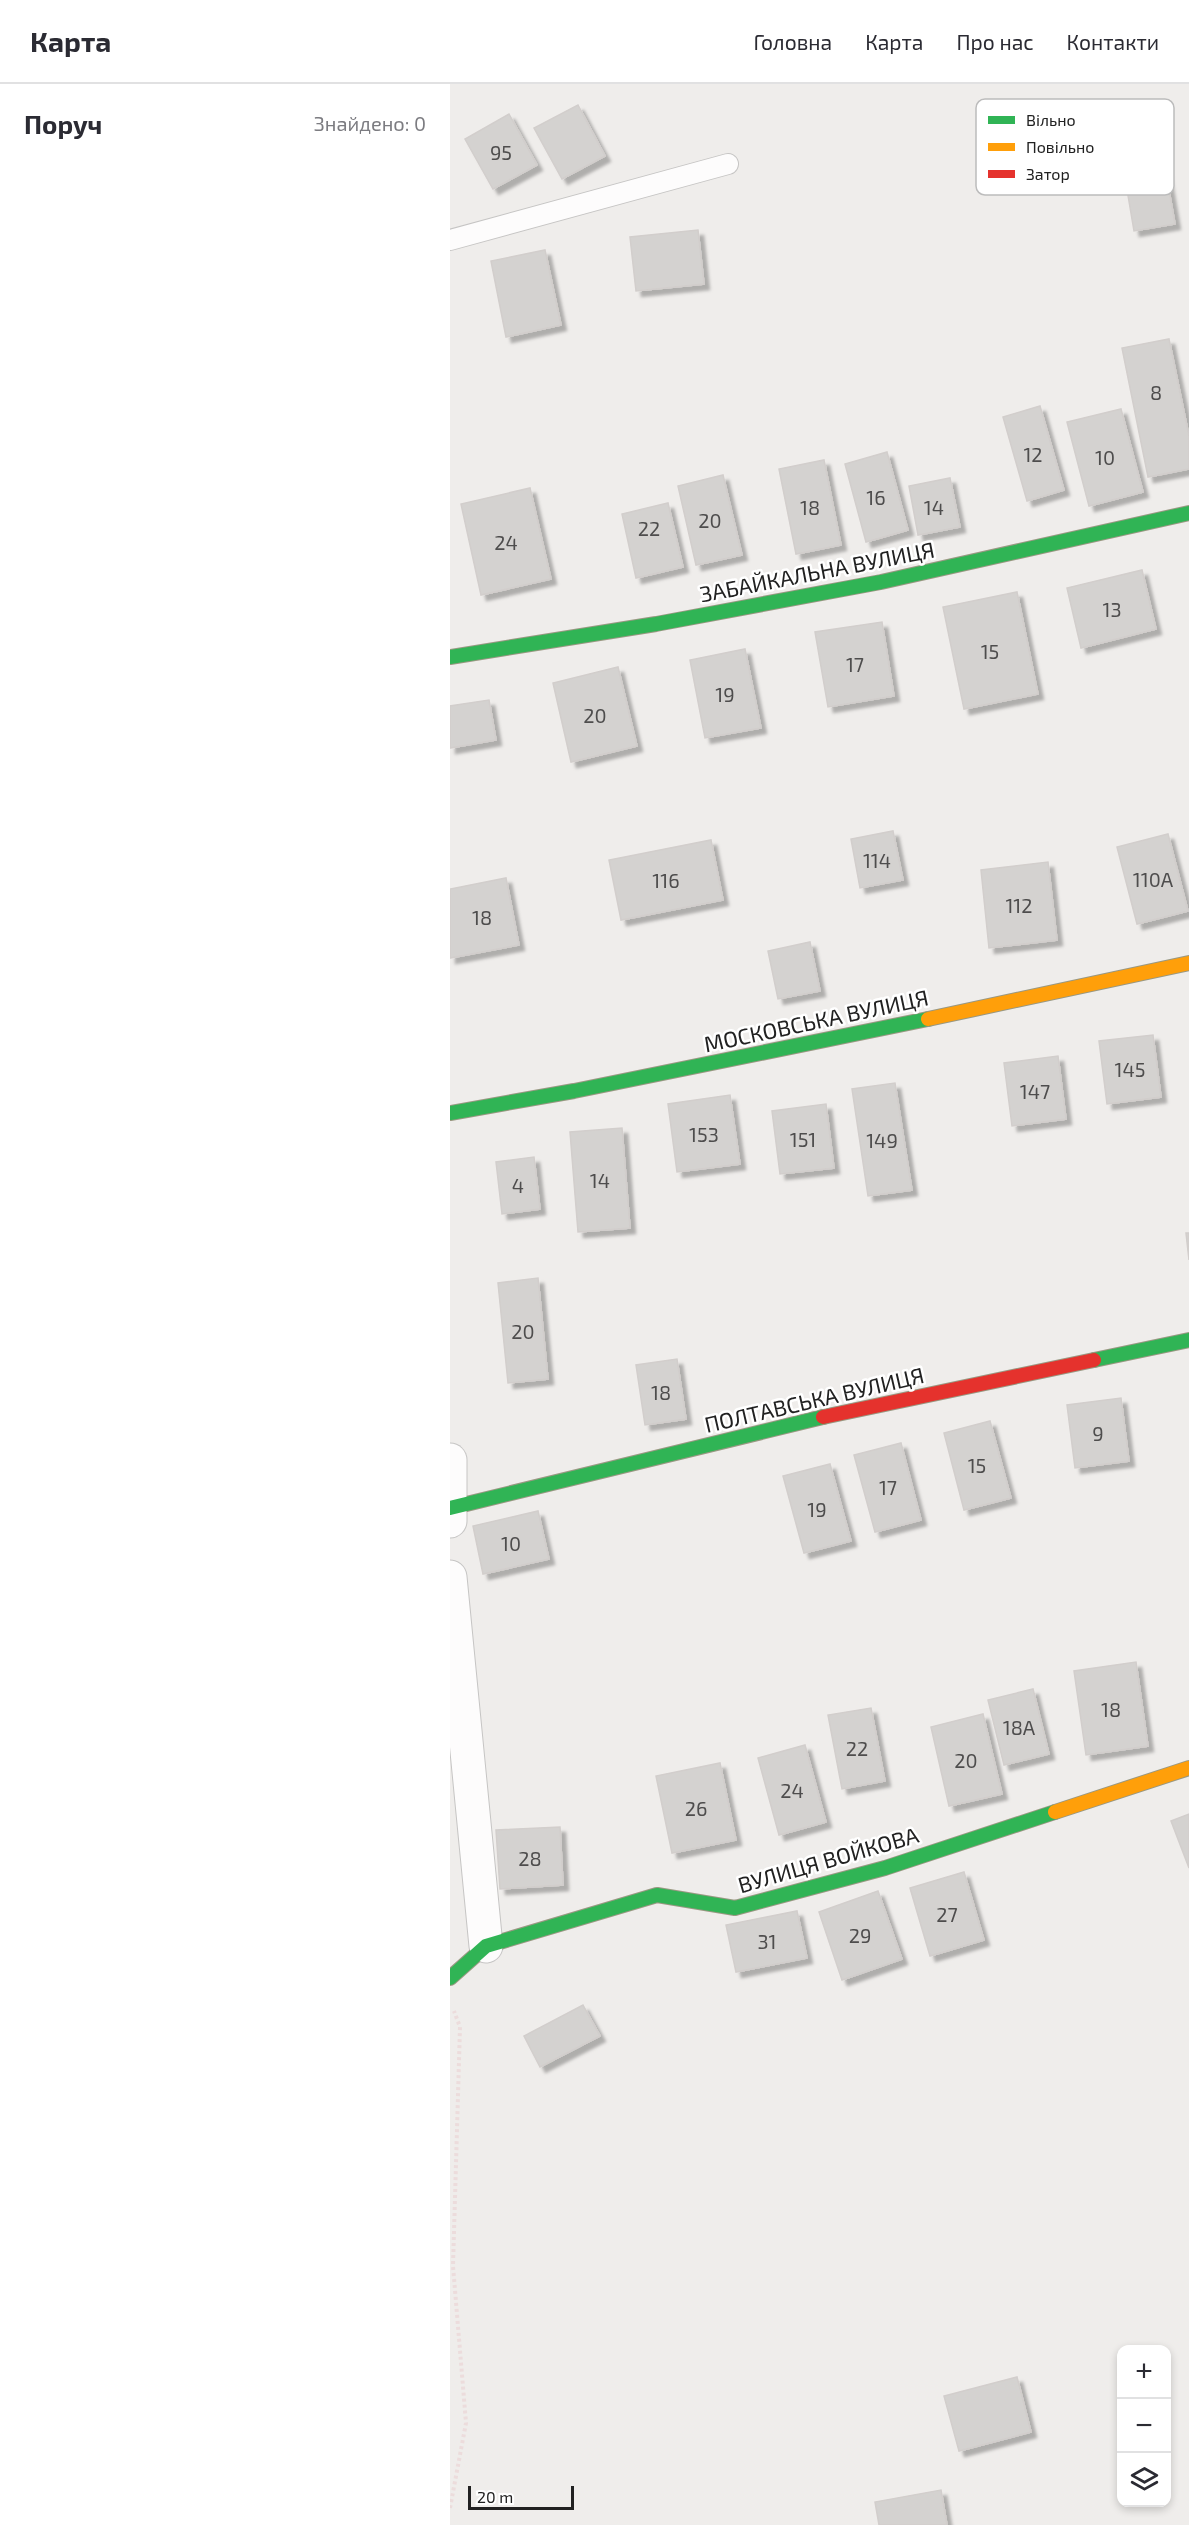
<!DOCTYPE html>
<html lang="uk">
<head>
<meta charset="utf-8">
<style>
  :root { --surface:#fff; --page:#f2f2f3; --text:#2b2b33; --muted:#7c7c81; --line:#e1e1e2 }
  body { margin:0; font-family:"Exo 2",sans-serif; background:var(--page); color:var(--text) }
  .controls { position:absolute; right:18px; bottom:18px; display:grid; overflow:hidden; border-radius:12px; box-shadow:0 3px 9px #0003 }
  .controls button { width:54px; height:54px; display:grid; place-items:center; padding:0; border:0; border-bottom:2px solid var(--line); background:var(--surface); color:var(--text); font:30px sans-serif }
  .scale { position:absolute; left:18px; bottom:15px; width:106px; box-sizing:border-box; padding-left:6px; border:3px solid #212121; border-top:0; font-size:16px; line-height:21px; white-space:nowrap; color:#212121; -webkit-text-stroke:4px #fff; paint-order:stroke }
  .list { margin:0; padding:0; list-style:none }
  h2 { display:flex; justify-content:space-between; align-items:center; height:78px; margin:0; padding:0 24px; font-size:26px }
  h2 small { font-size:20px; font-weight:400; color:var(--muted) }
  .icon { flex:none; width:33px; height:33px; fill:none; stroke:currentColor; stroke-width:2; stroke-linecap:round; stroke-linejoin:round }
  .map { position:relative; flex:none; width:739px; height:2441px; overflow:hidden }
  header { display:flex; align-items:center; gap:36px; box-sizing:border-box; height:84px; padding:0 30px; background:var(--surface); border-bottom:2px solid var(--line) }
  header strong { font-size:28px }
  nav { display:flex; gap:33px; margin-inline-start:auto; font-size:21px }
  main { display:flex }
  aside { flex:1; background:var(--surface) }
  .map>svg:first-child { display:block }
</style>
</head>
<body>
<header>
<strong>Карта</strong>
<nav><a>Головна</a><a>Карта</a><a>Про нас</a><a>Контакти</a></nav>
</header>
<main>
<aside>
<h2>Поруч<small>Знайдено: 0</small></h2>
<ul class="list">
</ul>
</aside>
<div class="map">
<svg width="739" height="2441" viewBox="0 0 739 2441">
  <defs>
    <filter id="shadow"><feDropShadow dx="5.5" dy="5.5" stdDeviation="1.5" flood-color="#0004"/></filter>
  </defs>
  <rect width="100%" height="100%" fill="#efedeb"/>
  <g fill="#d4d2d0" stroke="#d2cecc" stroke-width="1.5" filter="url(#shadow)">
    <polygon points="128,21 155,72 112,95 84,44"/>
    <polygon points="59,30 87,81 43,105 15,55"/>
    <polygon points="709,50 725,140 684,147 669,58"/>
    <polygon points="248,146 254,200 186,207 180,153"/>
    <polygon points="95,166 111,241 56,253 41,177"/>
    <polygon points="719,255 739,352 739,385 698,393 672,264"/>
    <polygon points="590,322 614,406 577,417 553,333"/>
    <polygon points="671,325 693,408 639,422 617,338"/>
    <polygon points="437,368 458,446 416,458 395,380"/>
    <polygon points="374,376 391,461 346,470 329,385"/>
    <polygon points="273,391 292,471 246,481 228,402"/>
    <polygon points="500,394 510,443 468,451 459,402"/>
    <polygon points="80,404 101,495 31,511 11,420"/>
    <polygon points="218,419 233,483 186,494 172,430"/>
    <polygon points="692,486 706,545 631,564 617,504"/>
    <polygon points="567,508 588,610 514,625 493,523"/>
    <polygon points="432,538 444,612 378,623 365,548"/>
    <polygon points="295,565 311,644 255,654 240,576"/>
    <polygon points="168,583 187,662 121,678 103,599"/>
    <polygon points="39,616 46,656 0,664 0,622"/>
    <polygon points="443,747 453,796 410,804 401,755"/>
    <polygon points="718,750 738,827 687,840 667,763"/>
    <polygon points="261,756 273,816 171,836 159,776"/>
    <polygon points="598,778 607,856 539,864 531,786"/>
    <polygon points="56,794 69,861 0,874 0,805"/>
    <polygon points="360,858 370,907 328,915 318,867"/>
    <polygon points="703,951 711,1013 657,1020 649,957"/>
    <polygon points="608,972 616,1035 562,1042 554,979"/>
    <polygon points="445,999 462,1106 418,1112 402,1005"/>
    <polygon points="280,1011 290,1080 227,1088 218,1020"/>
    <polygon points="376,1020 384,1084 330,1090 322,1027"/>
    <polygon points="172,1044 180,1144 128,1148 120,1048"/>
    <polygon points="84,1073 90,1125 52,1130 46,1078"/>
    <polygon points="736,1149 739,1149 739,1176"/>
    <polygon points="88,1194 98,1295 58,1299 48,1199"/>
    <polygon points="227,1275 236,1335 195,1341 186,1281"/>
    <polygon points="671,1314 679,1377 625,1384 617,1321"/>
    <polygon points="540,1337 561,1414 514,1426 494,1349"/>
    <polygon points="451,1359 471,1436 425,1448 404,1371"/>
    <polygon points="380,1380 401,1457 354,1469 333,1392"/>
    <polygon points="88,1427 99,1475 33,1490 23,1442"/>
    <polygon points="686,1578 698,1662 636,1671 624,1587"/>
    <polygon points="583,1605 599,1670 554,1681 538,1616"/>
    <polygon points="421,1624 435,1697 392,1705 378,1631"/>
    <polygon points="533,1630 552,1710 499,1722 481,1643"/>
    <polygon points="355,1661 376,1738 329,1751 308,1674"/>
    <polygon points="270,1679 286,1756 222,1769 206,1692"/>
    <polygon points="739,1730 739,1784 721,1737"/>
    <polygon points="110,1743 113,1801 50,1805 46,1746"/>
    <polygon points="514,1788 534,1856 480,1872 460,1804"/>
    <polygon points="428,1807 452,1875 392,1896 369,1828"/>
    <polygon points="347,1827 357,1874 286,1888 276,1841"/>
    <polygon points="133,1921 150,1952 90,1983 74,1952"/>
    <polygon points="567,2293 581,2348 509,2367 494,2312"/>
    <polygon points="491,2406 497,2441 429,2441 425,2418"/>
  </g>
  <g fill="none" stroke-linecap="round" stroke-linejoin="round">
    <defs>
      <polyline id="lane" points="0,156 278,80"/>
      <g id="street">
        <polyline points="0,1376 0,1437"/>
        <polyline points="0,1493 36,1862"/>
      </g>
      <g id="fast">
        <polyline points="0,573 206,540 431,498 739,429"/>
        <polyline points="0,1029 124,1007 478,935"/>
        <polyline points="644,1276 739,1256"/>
        <polyline points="0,1424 373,1333"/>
        <polyline points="0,1894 36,1862 207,1811 285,1824 435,1784 605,1728"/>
      </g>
      <g id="slow">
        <polyline points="478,935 739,879"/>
        <polyline points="605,1728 739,1684"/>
      </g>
      <polyline id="jam" points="373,1333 644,1276"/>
    </defs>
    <use href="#lane" stroke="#c6c5c4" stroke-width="22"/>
    <use href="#street" stroke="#c6c5c4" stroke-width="35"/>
    <use href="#fast" stroke="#999882" stroke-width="16"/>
    <use href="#slow" stroke="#999882" stroke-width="16"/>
    <use href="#jam" stroke="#999882" stroke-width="16"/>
    <polyline stroke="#ecdcdc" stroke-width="4" stroke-dasharray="3 3" stroke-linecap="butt" points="0,2424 16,2339 3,2182 10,1943 4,1927"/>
    <use href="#lane" stroke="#fdfcfc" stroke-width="20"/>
    <use href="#street" stroke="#fdfcfc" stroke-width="33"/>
    <use href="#fast" stroke="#30b455" stroke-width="14"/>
    <use href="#slow" stroke="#ff9f0a" stroke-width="14"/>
    <use href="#jam" stroke="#e5322d" stroke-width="14"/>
  </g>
  <g text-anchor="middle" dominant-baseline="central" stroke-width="5" stroke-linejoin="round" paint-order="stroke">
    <g font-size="20" fill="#4e4d4d">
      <text x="51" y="68">95</text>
      <text x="706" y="308">8</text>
      <text x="583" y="370">12</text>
      <text x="655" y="373">10</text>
      <text x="426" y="413">16</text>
      <text x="360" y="423">18</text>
      <text x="484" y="423">14</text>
      <text x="260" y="436">20</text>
      <text x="199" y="444">22</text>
      <text x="56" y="458">24</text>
      <text x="662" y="525">13</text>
      <text x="540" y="567">15</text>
      <text x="405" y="580">17</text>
      <text x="275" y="610">19</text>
      <text x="145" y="631">20</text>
      <text x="427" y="776">114</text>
      <text x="703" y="795">110А</text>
      <text x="216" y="796">116</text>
      <text x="569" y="821">112</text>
      <text x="32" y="833">18</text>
      <text x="680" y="985">145</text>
      <text x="585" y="1007">147</text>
      <text x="254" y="1050">153</text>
      <text x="353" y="1055">151</text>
      <text x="432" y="1056">149</text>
      <text x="150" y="1096">14</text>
      <text x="68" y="1101">4</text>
      <text x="73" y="1247">20</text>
      <text x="211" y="1308">18</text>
      <text x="648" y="1349">9</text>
      <text x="527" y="1381">15</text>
      <text x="438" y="1403">17</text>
      <text x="367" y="1425">19</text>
      <text x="61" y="1459">10</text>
      <text x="661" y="1625">18</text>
      <text x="569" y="1643">18А</text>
      <text x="407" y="1664">22</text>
      <text x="516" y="1676">20</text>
      <text x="342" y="1706">24</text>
      <text x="246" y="1724">26</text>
      <text x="80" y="1774">28</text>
      <text x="497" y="1830">27</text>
      <text x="410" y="1851">29</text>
      <text x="317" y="1857">31</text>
    </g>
    <g font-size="22" fill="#212121" stroke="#fff">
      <text transform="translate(367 487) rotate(-11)">ЗАБАЙКАЛЬНА ВУЛИЦЯ</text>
      <text transform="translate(366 936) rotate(-12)">МОСКОВСЬКА ВУЛИЦЯ</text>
      <text transform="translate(364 1315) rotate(-13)">ПОЛТАВСЬКА ВУЛИЦЯ</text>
      <text transform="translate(378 1775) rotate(-16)">ВУЛИЦЯ ВОЙКОВА</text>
    </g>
  </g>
  <rect x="526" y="15" width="198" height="96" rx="9" fill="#fff" stroke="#bcbcbc" stroke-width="1.5"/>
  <rect x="538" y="32" width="27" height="8" fill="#30b455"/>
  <rect x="538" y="59" width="27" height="8" fill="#ff9f0a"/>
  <rect x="538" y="86" width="27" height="8" fill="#e5322d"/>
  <g font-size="16" fill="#212121">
    <text x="576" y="42">Вільно</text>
    <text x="576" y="69">Повільно</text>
    <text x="576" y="96">Затор</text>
  </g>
</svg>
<div class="controls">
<button>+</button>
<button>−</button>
<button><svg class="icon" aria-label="layers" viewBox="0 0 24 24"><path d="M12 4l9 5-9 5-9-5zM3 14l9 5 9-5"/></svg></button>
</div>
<div class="scale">20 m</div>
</div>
</main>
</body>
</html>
